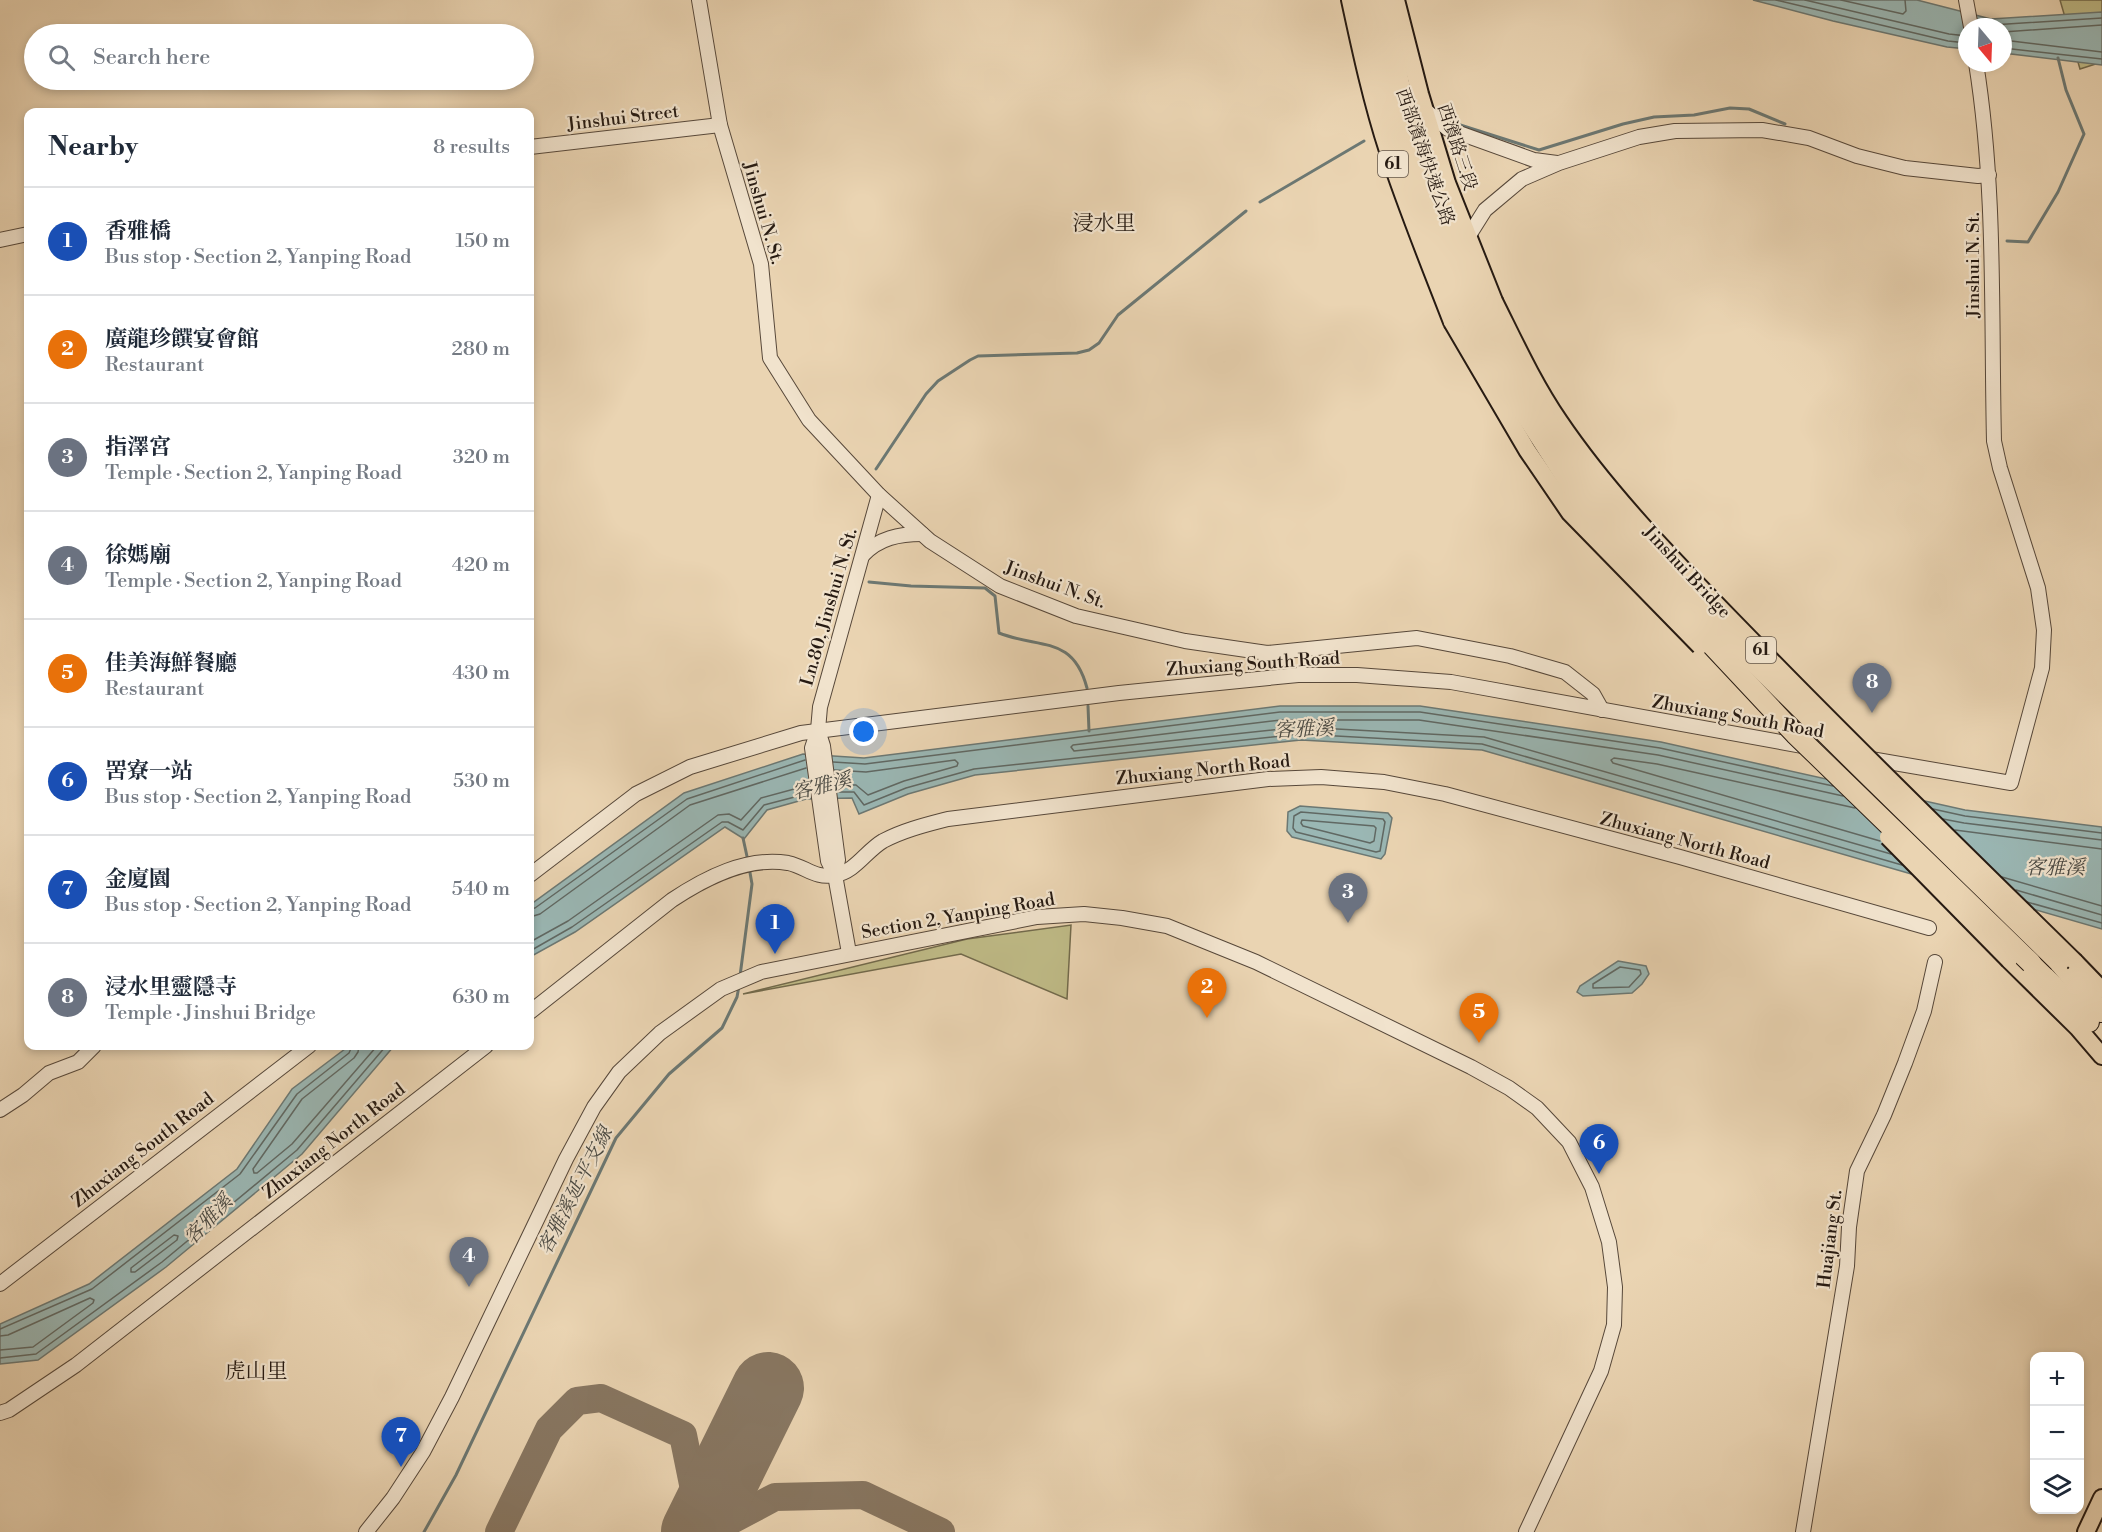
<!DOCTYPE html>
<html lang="en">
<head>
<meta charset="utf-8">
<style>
  :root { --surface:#fff; --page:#f2f2f3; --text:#1f2937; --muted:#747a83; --line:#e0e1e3; --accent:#8f2418 }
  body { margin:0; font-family:"Libre Bodoni","Noto Serif TC",serif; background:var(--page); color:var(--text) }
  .controls { position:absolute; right:18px; bottom:18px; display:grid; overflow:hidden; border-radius:12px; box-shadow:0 3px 9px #0003 }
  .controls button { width:54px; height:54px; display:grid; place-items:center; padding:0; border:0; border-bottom:2px solid var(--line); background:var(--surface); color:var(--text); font:30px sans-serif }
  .compass { position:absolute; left:1958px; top:18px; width:54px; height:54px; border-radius:50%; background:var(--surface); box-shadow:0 3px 9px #0003; rotate:161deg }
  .you { position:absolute; left:864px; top:732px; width:21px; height:21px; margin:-15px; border:4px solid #fff; border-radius:50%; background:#1a73e8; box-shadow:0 0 0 9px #1a73e833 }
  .badge { display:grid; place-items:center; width:39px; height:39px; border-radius:50%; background:var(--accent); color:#fff; font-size:20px; font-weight:700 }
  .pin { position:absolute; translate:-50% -50px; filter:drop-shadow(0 2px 3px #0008) }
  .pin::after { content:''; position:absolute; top:32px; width:21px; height:18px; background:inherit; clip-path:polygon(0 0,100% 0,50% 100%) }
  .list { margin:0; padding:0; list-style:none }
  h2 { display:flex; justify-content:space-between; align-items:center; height:78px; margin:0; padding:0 24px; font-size:26px }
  h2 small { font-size:20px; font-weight:400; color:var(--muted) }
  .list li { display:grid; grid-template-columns:39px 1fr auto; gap:18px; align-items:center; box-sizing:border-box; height:108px; padding:0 24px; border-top:2px solid var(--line) }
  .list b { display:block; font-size:22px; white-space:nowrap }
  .list p { margin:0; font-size:20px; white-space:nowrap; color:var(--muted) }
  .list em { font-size:20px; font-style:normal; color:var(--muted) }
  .icon { flex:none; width:33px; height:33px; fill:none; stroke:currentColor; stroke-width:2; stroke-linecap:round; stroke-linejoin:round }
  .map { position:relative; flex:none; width:2102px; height:1532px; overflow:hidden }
  .search { position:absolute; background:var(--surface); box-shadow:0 3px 9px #0003; left:24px; top:24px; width:510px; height:66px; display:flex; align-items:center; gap:15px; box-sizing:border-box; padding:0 21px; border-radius:33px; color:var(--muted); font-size:22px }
  .panel { position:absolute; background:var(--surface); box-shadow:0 3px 9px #0003; left:24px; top:108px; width:510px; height:942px; border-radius:12px }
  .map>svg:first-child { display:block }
</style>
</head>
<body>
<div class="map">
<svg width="2102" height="1532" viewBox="0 0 2102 1532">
  <rect width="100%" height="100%" fill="#ead4b2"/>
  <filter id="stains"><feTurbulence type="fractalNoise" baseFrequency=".00333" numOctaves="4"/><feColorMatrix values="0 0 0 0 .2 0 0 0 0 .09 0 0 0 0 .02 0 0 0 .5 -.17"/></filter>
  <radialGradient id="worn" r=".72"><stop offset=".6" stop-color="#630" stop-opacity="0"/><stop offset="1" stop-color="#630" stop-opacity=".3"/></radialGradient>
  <g fill="#bfbb87" stroke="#726a4c" stroke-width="1.5">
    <polygon points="2060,0 2102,0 2102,62 2080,69"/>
    <polygon points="1071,925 1067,999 961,954 743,994 967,939"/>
  </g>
  <g fill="#9ab7b4" stroke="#6c7873" stroke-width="1.5">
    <polygon points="1753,0 1917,0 1991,19 2102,12 2102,65 2003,53 2003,27 1967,27 1967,49 1947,47 1833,21"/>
    <polygon points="1280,706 1420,706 1661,742 1965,810 2102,827 2102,929 1482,750 1301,740 975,775 908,794 859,814 852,798 806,799 767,810 744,839 725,827 575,932 530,957 530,905 684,793 803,754 864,758"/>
    <polygon points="1300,806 1388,813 1392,818 1385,854 1381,859 1292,837 1287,831 1288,812"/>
    <polygon points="1618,961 1646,966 1649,974 1642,984 1632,993 1583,996 1577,992 1580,986"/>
    <polygon points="349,1046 394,1046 302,1154 166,1267 38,1360 0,1364 0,1324 89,1284 237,1169 292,1089"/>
  </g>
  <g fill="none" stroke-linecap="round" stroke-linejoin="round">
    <g stroke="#606863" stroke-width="1.5">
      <polyline points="1776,0 1948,41 1967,43"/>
      <polyline points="1805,0 1949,34 1967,36"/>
      <polyline points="1841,0 1903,14 1906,11 1905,0"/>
      <polyline points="1978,22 1992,25 2102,18"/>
      <polyline points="2003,32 2102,25"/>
      <polyline points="2003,40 2102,52"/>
      <polyline points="2003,48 2102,59"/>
      <polyline points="833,762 865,764 1280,712 1420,712 1660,748 1833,786"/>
      <polyline points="834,770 866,772 955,760 958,763 957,766 904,781 868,795 856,785 836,785"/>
      <polyline points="837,792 854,792 864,805 906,788 974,769 1300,734 1482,744 1902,865"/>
      <polyline points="1843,796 1658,755 1419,720 1281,720 1073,745 1071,747 1074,751 1300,727 1484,737 1891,854"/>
      <polyline points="1855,808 1657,764 1614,758 1611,760 1613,763 1880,841"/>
      <polyline points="1933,809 1965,816 2102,833"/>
      <polygon points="1301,812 1383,819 1385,822 1380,851 1376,852 1296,832 1293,828 1294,816"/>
      <polyline points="1943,819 1964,823 2102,840"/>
      <polygon points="1302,820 1374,826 1376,828 1374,841 1370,843 1303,826 1301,823"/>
      <polyline points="1955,830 2102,849"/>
      <polyline points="2002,877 2102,906"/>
      <polyline points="2016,890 2102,915"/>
      <polyline points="2027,902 2102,923"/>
      <polyline points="530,909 535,908 687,799 805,760"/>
      <polyline points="530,917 540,914 690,805 806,768"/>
      <polyline points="530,942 568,921 718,815 729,814 741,820 761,798 809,785"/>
      <polyline points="530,951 572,927 722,822 728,822 743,830 764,805 810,793"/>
      <polygon points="1620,967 1640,970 1641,974 1629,987 1593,988 1593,984"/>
      <polyline points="359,1046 358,1052 354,1058 302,1099 253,1169 254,1173 257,1173 292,1144 377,1046"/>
      <polygon points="174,1235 178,1236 177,1240 135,1272 131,1272 131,1268"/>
      <polyline points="0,1329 92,1289 240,1174 297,1094 349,1053 352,1046"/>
      <polyline points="0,1336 8,1335 90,1298 94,1300 93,1303 33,1347 0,1350"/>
      <polyline points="0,1358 36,1354 162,1262 297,1150 386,1046"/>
    </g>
    <g stroke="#6c7873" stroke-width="3">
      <polyline points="1454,123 1539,150 1623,124 1654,117 1694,115 1730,108 1749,109 1785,124"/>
      <polyline points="1260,202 1364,141"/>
      <polyline points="2007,241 2028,242 2058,192 2084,134 2066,90 2058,58"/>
      <polyline points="876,469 926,394 938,381 970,360 978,356 1077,353 1089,350 1099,343 1118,315 1246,211"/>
      <path d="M869,582L911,586L985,588L995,596L999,633C1040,649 1073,635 1087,688"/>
      <polyline points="1088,706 1089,731"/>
      <polyline points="743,838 748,861"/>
      <polyline points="740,976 752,884 749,867"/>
      <polyline points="424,1532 456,1475 616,1138 669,1074 722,1028 737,997 739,986"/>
    </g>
    <g stroke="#887762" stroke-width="28">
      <polyline points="499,1532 549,1429 577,1401 601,1398 683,1435 698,1509 694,1532"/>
      <polyline points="709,1532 775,1497 863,1495 941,1532"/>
    </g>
    <polyline stroke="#887762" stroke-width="72" points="697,1532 768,1388"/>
    <defs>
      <g id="minor">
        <polyline points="699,0 720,125 761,264 770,358 809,420 879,495 930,541 1000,586 1076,616 1185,641 1267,653 1417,638 1510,656 1565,672 1593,694 1602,710"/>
        <polyline points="1966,0 1971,27"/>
        <polyline points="1425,110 1448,129 1534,160 1557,163"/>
        <polyline points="530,147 720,125"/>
        <polyline points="1468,237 1485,210 1522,179 1559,163 1639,137 1675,131 1762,130 1809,138 1857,156 1905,168 1978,176 1989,175"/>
        <polyline points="0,240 28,234"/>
        <path d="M863,555C879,538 899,534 922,534"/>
        <polyline points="818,730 823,746 838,860 835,875"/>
        <path d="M1865,758L2011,783L2042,668L2044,630L2038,588L2000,468L1994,441C1991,315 1996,188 1976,63"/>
        <polyline points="530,875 636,794 690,767 801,733 1119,693 1298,675 1357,675 1451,682 1846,754"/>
        <polyline points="849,953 835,875 828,861 812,748 818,730 820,707 879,495"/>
        <path d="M530,1012L672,900C705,878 747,856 788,863C807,867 814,879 835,875C855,872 866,851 883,841C904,830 925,825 948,819L1268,779L1321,777L1384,782L1445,794L1680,857L1929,928"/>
        <polyline points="0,1110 23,1095 49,1073 78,1062 94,1046"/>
        <polyline points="0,1284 309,1046"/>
        <polyline points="0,1413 9,1410 76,1365 486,1046"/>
        <polyline points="366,1532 393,1498 423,1452 452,1397 566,1159 594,1107 619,1072 660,1033 721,989 761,972 1037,917 1084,914 1122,918 1167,926 1256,962 1471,1067 1509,1088 1537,1108 1569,1142 1592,1187 1609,1242 1615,1287 1614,1325 1601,1371 1526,1532"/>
        <polyline points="1803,1532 1847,1266 1849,1227 1857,1171 1884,1115 1905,1063 1924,1011 1935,962"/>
      </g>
      <g id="major">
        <path d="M1350,0C1361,51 1372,102 1388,151C1407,209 1430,265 1452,322"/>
        <polyline points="1396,0 1420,94 1447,183 1494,301"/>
        <polyline points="2009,960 2078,1028 2102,1056"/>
        <polyline points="2075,962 2102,990"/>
        <polyline points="2086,1532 2102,1498"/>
      </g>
      <g id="highway">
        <polyline points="1366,0 1387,101 1424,214 1468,315"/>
        <polyline points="1382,0 1401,93 1442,210 1482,309"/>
        <polyline points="2059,962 2101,1012"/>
        <polyline points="2031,963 2089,1022"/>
      </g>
    </defs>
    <use href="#minor" stroke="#57483a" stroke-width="16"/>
    <use href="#major" stroke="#261a12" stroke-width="20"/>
    <use href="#highway" stroke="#261a12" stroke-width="22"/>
    <use href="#minor" stroke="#f1e3cd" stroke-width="14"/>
    <use href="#major" stroke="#ead4b2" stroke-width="16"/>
    <use href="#highway" stroke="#ead4b2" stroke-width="20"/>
    <defs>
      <g id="major-bridge">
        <path d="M1494,301C1514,341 1533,383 1559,421C1613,501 1689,576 1756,645C1861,753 1968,857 2075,962"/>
        <polyline points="1452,322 1527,450 1570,513 1700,646"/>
        <polyline points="1888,837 2009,960"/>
      </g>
      <g id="highway-bridge">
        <path d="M1482,309C1517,372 1552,437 1597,494C1648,560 1709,617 1768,676C1864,772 1962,867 2059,962"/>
        <polyline points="1468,315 1503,379 1583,503 1649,578 1795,734 2031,963"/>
      </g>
    </defs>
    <use href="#major-bridge" stroke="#261a12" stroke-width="20" stroke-linecap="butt"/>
    <use href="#highway-bridge" stroke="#261a12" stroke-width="22" stroke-linecap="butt"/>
    <use href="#major-bridge" stroke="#ead4b2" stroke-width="16"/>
    <use href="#highway-bridge" stroke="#ead4b2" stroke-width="20"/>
  </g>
  <g text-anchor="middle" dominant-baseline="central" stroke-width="4.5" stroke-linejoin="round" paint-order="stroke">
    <g fill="#f1e3cd" stroke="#63564a" stroke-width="1.5">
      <rect x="1378" y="151" width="30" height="26" rx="4.5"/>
      <rect x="1746" y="637" width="30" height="26" rx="4.5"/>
    </g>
    <g font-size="16" font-weight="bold" fill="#261a12">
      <text x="1393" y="164">61</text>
      <text x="1761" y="650">61</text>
    </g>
    <g font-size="18" fill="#261a12" stroke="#f1e3cd">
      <text transform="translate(623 118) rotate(-7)">Jinshui Street</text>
      <text transform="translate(1457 147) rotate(72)">西濱路三段</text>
      <text transform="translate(1425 157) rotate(71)">西部濱海快速公路</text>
      <text transform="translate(763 213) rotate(74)">Jinshui N. St.</text>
      <text transform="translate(1973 265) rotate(-90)">Jinshui N. St.</text>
      <text transform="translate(1687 572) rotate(47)">Jinshui Bridge</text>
      <text transform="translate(1055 585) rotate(20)">Jinshui N. St.</text>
      <text transform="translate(829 607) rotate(-74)">Ln.80, Jinshui N. St.</text>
      <text transform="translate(1253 664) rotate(-4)">Zhuxiang South Road</text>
      <text transform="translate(1738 717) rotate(10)">Zhuxiang South Road</text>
      <text transform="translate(1203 770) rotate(-6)">Zhuxiang North Road</text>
      <text transform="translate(1685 841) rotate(15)">Zhuxiang North Road</text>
      <text transform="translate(958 916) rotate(-10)">Section 2, Yanping Road</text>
      <text transform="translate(334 1141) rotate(-38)">Zhuxiang North Road</text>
      <text transform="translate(143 1150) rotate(-38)">Zhuxiang South Road</text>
      <text transform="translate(1830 1239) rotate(-83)">Huajiang St.</text>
    </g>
    <g font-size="20" font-style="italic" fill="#494943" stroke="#f1e3cd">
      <text transform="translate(1304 730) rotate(-3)">客雅溪</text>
      <text transform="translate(822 787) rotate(-13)">客雅溪</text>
      <text x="2055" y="868">客雅溪</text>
      <text transform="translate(576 1191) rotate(-63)">客雅溪延平支線</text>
      <text transform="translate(209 1220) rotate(-47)">客雅溪</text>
    </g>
    <g font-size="21" fill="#261a12" stroke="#f1e3cd">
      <text x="1104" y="224">浸水里</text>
      <text x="256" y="1372">虎山里</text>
    </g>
  </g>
  <rect width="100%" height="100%" filter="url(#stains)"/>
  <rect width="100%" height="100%" fill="url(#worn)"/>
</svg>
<div class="controls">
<button>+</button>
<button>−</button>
<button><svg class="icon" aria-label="layers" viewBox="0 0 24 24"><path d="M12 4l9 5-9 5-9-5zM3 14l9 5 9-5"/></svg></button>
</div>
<svg class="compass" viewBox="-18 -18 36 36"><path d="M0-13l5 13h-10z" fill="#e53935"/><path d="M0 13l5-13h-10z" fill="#747a83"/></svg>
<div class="you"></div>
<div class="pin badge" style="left:775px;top:954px;background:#1a4fb4">1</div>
<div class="pin badge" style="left:1207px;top:1018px;background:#e8710a">2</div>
<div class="pin badge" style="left:1348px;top:923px;background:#6b7280">3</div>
<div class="pin badge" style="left:469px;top:1287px;background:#6b7280">4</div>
<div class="pin badge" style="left:1479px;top:1043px;background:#e8710a">5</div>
<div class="pin badge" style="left:1599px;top:1174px;background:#1a4fb4">6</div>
<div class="pin badge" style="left:401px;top:1467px;background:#1a4fb4">7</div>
<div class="pin badge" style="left:1872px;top:713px;background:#6b7280">8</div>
<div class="search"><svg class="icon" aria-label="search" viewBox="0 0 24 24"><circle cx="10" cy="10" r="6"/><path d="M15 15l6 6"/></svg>Search here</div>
<section class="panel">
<h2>Nearby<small>8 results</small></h2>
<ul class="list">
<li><span class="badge" style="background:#1a4fb4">1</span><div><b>香雅橋</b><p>Bus stop · Section 2, Yanping Road</p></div><em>150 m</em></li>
<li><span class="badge" style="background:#e8710a">2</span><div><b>廣龍珍饌宴會館</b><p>Restaurant</p></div><em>280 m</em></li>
<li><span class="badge" style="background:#6b7280">3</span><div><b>指澤宮</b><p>Temple · Section 2, Yanping Road</p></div><em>320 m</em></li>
<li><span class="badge" style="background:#6b7280">4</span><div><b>徐媽廟</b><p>Temple · Section 2, Yanping Road</p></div><em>420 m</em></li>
<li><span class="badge" style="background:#e8710a">5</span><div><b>佳美海鮮餐廳</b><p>Restaurant</p></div><em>430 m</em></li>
<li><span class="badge" style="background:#1a4fb4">6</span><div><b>罟寮一站</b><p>Bus stop · Section 2, Yanping Road</p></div><em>530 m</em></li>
<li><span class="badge" style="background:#1a4fb4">7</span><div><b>金廈園</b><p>Bus stop · Section 2, Yanping Road</p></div><em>540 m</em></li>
<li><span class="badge" style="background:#6b7280">8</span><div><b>浸水里靈隱寺</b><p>Temple · Jinshui Bridge</p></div><em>630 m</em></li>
</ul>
</section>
</div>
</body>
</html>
